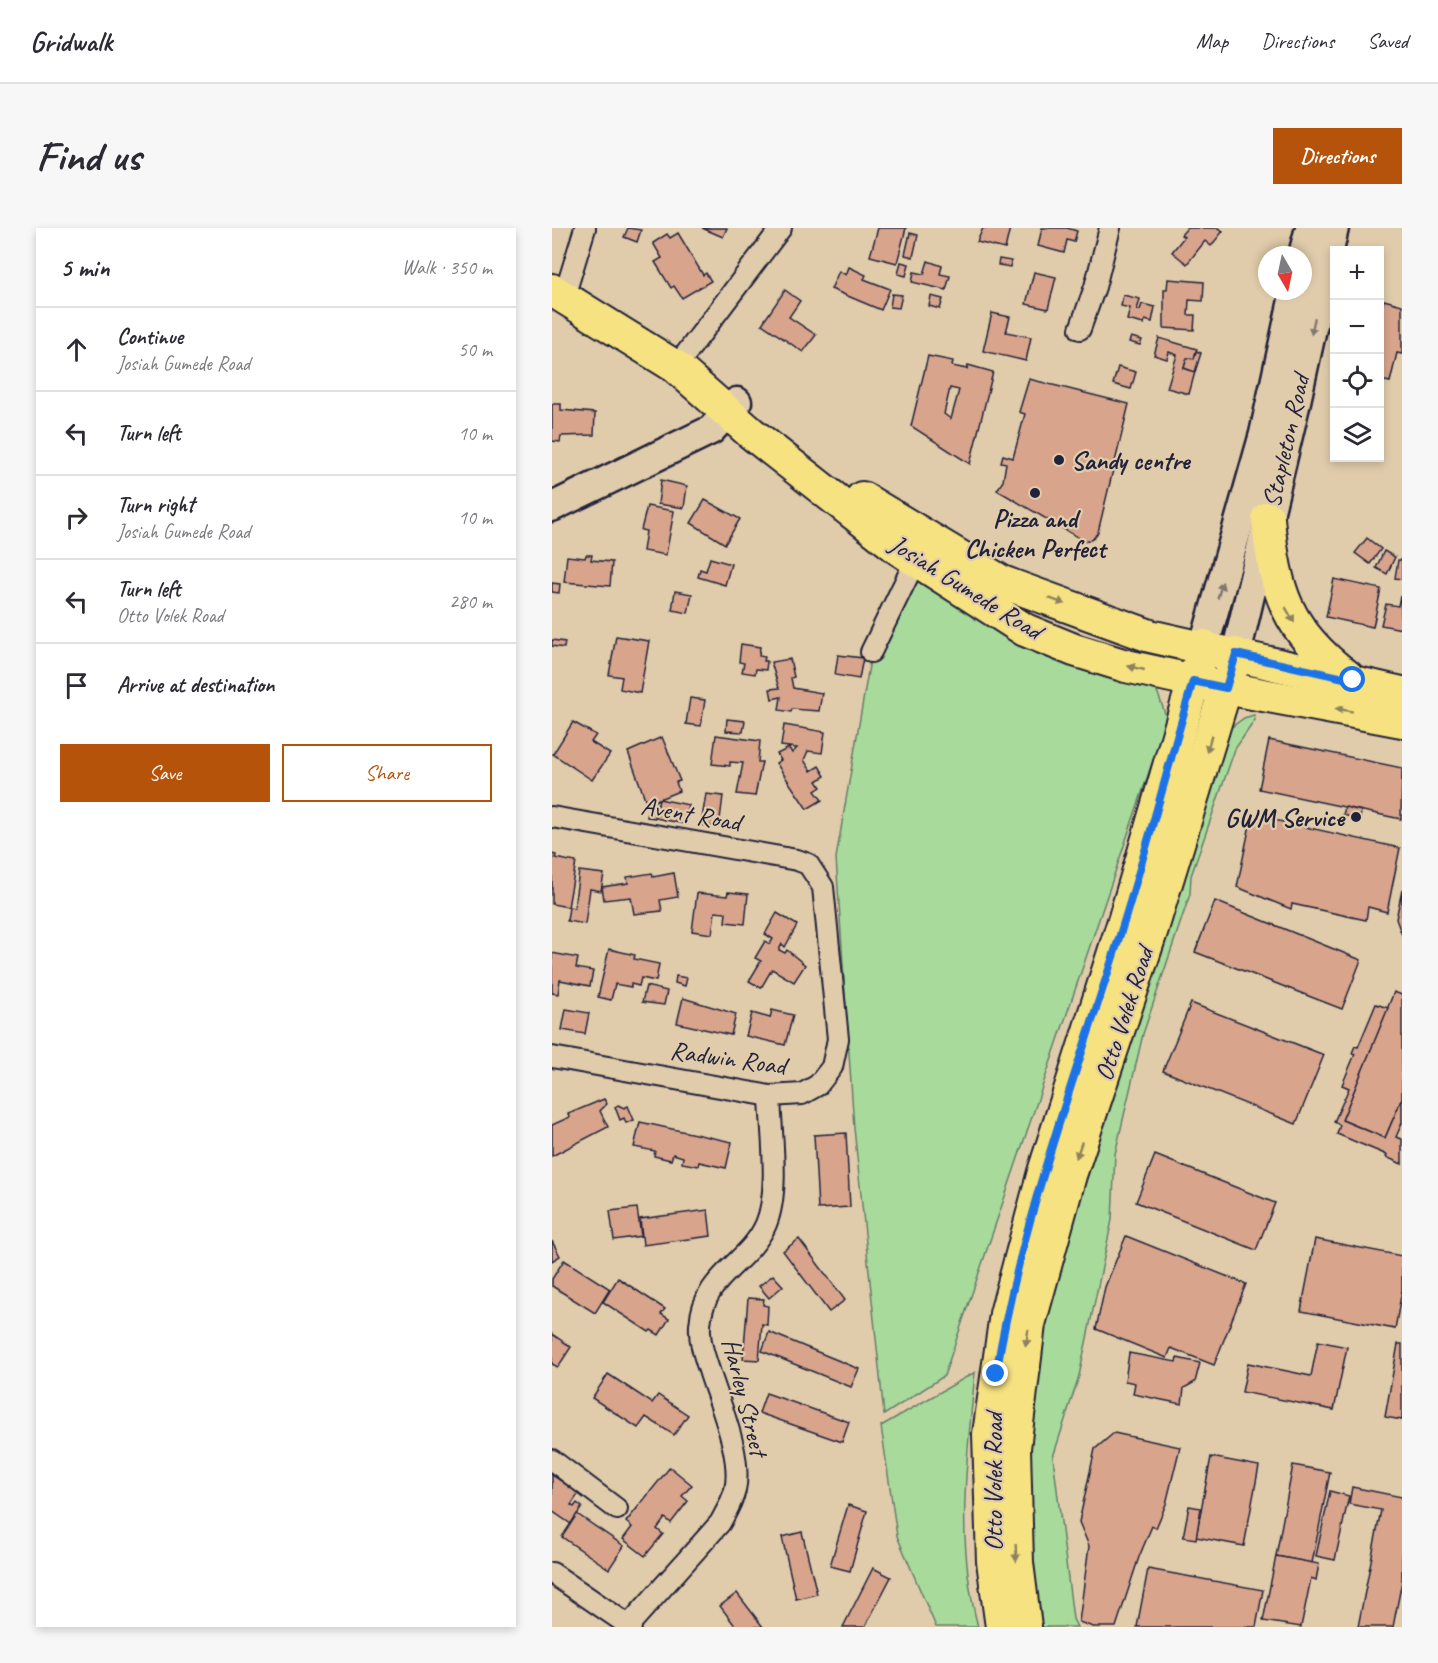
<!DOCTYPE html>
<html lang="en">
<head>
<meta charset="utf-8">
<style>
  :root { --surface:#fff; --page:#f7f7f7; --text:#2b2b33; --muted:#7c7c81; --line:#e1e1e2; --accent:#b45309 }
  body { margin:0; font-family:Caveat,sans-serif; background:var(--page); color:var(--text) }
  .controls { position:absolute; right:18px; top:18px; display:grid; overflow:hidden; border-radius:0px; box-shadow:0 3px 9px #0003 }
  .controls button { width:54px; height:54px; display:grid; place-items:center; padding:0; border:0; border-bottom:2px solid var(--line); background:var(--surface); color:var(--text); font:30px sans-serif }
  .compass { position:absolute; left:706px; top:18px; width:54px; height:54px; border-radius:50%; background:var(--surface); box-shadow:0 3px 9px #0003; rotate:171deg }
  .stop { position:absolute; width:18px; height:18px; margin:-14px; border:4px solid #1a73e8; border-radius:50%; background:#fff }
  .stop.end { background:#1a73e8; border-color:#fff; box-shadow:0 2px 6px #0008 }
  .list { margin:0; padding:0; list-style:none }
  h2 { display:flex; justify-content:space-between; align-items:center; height:78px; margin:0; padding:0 24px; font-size:26px }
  h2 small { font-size:20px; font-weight:400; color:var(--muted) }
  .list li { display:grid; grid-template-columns:39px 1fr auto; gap:18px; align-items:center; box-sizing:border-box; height:84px; padding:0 24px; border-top:2px solid var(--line) }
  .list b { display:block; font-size:22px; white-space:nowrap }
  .list p { margin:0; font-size:20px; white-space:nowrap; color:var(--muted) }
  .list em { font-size:20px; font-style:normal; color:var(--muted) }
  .actions { display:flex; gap:12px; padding:18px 24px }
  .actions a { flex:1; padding:14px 0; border:2px solid var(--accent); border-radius:0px; text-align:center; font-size:21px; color:var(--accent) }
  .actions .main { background:var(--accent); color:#fff }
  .icon { flex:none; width:33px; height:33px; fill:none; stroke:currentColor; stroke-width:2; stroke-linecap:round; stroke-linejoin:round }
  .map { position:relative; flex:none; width:850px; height:1399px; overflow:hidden; border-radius:0px }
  header { display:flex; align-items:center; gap:36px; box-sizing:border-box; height:84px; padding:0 30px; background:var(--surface); border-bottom:2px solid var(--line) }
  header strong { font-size:28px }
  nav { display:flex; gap:33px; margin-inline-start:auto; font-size:21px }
  .intro { display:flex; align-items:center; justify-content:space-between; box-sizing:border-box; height:144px; padding:0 36px }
  h1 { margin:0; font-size:42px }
  .button { padding:15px 27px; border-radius:0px; background:var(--accent); color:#fff; font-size:21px; font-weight:700 }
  main { display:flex; gap:36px; padding:0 36px }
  aside { flex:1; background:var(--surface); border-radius:0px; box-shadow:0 3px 9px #0003 }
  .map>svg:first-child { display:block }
</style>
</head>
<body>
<header>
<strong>Gridwalk</strong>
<nav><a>Map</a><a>Directions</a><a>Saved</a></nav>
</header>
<div class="intro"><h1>Find us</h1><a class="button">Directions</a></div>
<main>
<aside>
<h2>5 min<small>Walk · 350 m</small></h2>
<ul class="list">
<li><svg class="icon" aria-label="ahead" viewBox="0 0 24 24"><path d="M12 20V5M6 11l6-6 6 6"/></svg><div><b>Continue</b><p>Josiah Gumede Road</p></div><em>50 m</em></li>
<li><svg class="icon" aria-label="left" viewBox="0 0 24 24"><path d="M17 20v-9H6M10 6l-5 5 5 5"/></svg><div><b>Turn left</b></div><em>10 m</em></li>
<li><svg class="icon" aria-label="right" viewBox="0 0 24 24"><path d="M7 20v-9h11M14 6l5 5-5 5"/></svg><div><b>Turn right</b><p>Josiah Gumede Road</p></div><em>10 m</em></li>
<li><svg class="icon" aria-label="left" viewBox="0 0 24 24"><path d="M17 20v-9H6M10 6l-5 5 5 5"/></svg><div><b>Turn left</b><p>Otto Volek Road</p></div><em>280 m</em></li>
<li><svg class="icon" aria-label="arrive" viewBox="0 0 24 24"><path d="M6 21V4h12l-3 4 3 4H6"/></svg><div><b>Arrive at destination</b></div></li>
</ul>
<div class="actions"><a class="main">Save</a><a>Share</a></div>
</aside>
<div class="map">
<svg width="850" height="1399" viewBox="0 0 850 1399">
  <rect width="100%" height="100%" fill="#e0ccab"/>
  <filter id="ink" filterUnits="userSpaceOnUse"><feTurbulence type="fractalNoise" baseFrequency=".0167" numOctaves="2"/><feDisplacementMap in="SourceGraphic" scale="12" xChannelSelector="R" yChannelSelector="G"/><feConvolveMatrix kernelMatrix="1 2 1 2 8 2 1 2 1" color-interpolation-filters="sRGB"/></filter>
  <g filter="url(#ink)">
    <g fill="#a8da9b" stroke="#657e6b" stroke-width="1.5">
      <polygon points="371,342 474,409 605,463 615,491 392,1148 332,1187 302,900 284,630 318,432"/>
      <polygon points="702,487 703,492 683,521 639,648 638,666 591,806 563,926 560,992 527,1148 501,1229 521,1391 525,1399 486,1399 480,1369 477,1193 489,1113 516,1011 673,504 692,490"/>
      <path d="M423,1144C415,1232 403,1311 426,1399H384L345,1308L329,1198Z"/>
    </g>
    <g fill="#d8a48c" stroke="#22223b" stroke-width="1.5" fill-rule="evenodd">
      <polygon points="76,0 89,2 85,14 72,9"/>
      <polygon points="150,0 175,0 171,9"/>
      <polygon points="326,0 354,0 345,35 318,28"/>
      <polygon points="431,0 458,0 453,21 425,14"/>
      <polygon points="490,0 515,0 525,3 522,14 515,12 512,25 486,18"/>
      <polygon points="635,0 666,0 671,3 659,18 653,13 635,36 620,24 632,9 629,7"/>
      <polygon points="126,5 151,47 154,45 159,53 130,70 122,58 119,60 103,34 110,30 101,15 115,6 118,10"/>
      <polygon points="358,5 366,7 361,29 353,27"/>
      <polygon points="447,31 459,33 458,39 446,37"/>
      <polygon points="376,33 390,38 388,46 398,48 394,62 360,54 362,44 372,46"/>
      <polygon points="349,34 357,36 354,48 346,46"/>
      <polygon points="297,39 314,47 312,51 338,61 329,82 279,61 287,43 294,47"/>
      <polygon points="482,44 504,49 496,81 474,76"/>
      <polygon points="616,51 652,54 651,73 637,72 636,87 643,87 642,102 612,100 612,61 615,61"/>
      <polygon points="233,62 248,73 237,89 264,107 251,124 210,96"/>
      <polygon points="340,66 350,67 347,80 338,79"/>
      <polygon points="571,67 588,71 585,82 588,82 590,76 603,79 600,94 593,92 592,96 575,92 578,80 569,78"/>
      <polygon points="379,68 391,71 388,81 377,78"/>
      <polygon points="832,72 850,77 850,126 845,125 838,154 828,152 828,74 831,75"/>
      <polygon points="440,85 458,89 454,104 479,109 474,133 431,123"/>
      <polygon points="579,109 590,112 588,117 577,114"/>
      <polygon points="607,110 645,121 642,131 635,130 632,140 643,144 637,166 615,160 625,127 617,124 615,131 602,127"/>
      <polygon points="644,123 649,125 643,144 632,140 635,130 642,131"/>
      <path d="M376,128L401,133L400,138L415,141L416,137L441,144L418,236L359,198ZM398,160L407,162L399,191L392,186Z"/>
      <polygon points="566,139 584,144 579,161 561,156"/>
      <polygon points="477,151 577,176 546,304 541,311 532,313 445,262 451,253 454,235 449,234 451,227 461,230 473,186 467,184"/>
      <polygon points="0,176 9,176 9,182 43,185 42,207 9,208 8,214 0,213"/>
      <polygon points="109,252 135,258 132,280 106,276"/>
      <polygon points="153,272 188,291 173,316 139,295"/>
      <polygon points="95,278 122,283 114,327 91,323 94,303 89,302"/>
      <polygon points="815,310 829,321 818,336 803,325"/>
      <polygon points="832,323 843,329 835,346 824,340"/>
      <polygon points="34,327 40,327 39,332 60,334 58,358 12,354 15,328 33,330"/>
      <polygon points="158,330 179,336 173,357 146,349 148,341 154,343"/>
      <polygon points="846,332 850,332 850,351 843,350"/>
      <polygon points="782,351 829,361 821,399 774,389"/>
      <polygon points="0,355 8,356 7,365 0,364"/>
      <polygon points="123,363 140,366 136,385 120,382"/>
      <polygon points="848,368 850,401 829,397 834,376 846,378"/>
      <polygon points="64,408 97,413 88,465 68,461 70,449 57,447"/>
      <polygon points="0,412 13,414 12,420 0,418"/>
      <polygon points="189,416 208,419 207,428 213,429 212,433 215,433 214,442 204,441 203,446 190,444 192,435 187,434"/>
      <polygon points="286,427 311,430 307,451 283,447"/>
      <polygon points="238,431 242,449 239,450 241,460 270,465 267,483 240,481 239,484 227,482 229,469 220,471 218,461 227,460 219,434"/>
      <polygon points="138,470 153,472 149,498 134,496"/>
      <polygon points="175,491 193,493 191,504 174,503"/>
      <polygon points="21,494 44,507 39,514 58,526 40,552 1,526"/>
      <polygon points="232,497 273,504 270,525 256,523 252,532 259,543 267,538 273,548 265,553 269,559 263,563 270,572 255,581 224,535 229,532 225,526 237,520 240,525 245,520 229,518"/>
      <polygon points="164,507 208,513 206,534 210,534 203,568 185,566 191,535 178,534 178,538 160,536"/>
      <polygon points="110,509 128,553 124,554 127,563 95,576 76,524"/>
      <polygon points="717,512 850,540 849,591 707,561"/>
      <polygon points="154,566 171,568 167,599 149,597"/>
      <polygon points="107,571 137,577 134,596 103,590"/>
      <polygon points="98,575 106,576 103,590 95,589"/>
      <polygon points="793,579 809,583 808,591 791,587"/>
      <polygon points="700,587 848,620 835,684 816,679 814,692 740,676 739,681 685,659"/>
      <polygon points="0,626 4,627 3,630 24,634 16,679 0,676"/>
      <polygon points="27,643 52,646 49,663 38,661 33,696 15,693 17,679 22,680"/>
      <polygon points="100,645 101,649 122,645 126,669 108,672 110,683 82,686 79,669 52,672 50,659 76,655 75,649"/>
      <polygon points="850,662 850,707 844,691"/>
      <polygon points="176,664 196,666 193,696 173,694 174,685 163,684 160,706 140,703 145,665 175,668"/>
      <polygon points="663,673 809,732 790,781 643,724"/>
      <polygon points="225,685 245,697 233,719 230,716 227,722 233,725 235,722 253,737 242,754 220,741 209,760 197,753 209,733 203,730 213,713 218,716 221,711 213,706"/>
      <polygon points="57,721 83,727 82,731 107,736 104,753 89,750 87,758 79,756 79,759 63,756 59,772 46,769"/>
      <polygon points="0,725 26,730 24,740 41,743 38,758 8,752 6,766 0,765"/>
      <polygon points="124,748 135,750 133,758 123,755"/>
      <polygon points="94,758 115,763 112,777 90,774"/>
      <polygon points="842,764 850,767 850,870 833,910 790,892"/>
      <polygon points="131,770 184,786 179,807 125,795"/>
      <polygon points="639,775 772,827 744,896 611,843"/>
      <polygon points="824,776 836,780 790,892 833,910 850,870 850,895 844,909 850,911 850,936 834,929 835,927 785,906 788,897 782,894 797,860 790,857 803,826 800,825 803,818 806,819"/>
      <polygon points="14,781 37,785 33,806 10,802"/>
      <polygon points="220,782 241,787 233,817 194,808 200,785 218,790"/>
      <polygon points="52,871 55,876 48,883 56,899 0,928 0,897 18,889 16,886"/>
      <polygon points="66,877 72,880 76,878 82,892 74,895 72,890 68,892 63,879"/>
      <polygon points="88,894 180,914 174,940 147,934 146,938 130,935 131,929 121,926 119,932 102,928 103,923 82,919"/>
      <polygon points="294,905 298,979 266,981 262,907"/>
      <polygon points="603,927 723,975 704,1022 584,974"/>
      <polygon points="85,980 89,1008 62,1012 58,983"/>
      <polygon points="156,982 159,1008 91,1017 88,991"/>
      <polygon points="574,1008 694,1056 662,1137 619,1120 615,1130 544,1101 553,1059"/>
      <polygon points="247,1011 293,1072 277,1084 231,1023"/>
      <polygon points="763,1011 850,1028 850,1062 843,1101 749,1083"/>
      <polygon points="0,1013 8,1028 0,1033"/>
      <polygon points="12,1032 58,1061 43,1085 0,1058 0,1051"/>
      <polygon points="221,1047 231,1058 217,1070 207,1058"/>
      <polygon points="66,1050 113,1081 109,1086 117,1091 107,1107 99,1102 97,1104 51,1074"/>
      <polygon points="196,1070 212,1071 211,1077 216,1078 215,1097 210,1096 207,1132 191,1131"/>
      <polygon points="217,1104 307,1141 299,1159 210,1123"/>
      <polygon points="0,1106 19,1119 6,1139 0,1136"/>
      <polygon points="766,1113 795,1119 782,1182 690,1164 696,1135 759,1148"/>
      <polygon points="846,1116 850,1116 850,1192 833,1189"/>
      <polygon points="577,1125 624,1134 625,1130 648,1135 643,1154 632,1160 630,1176 581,1166 583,1155 573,1153"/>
      <polygon points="56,1146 100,1175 106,1167 136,1187 122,1207 94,1189 86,1200 40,1170"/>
      <polygon points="214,1165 297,1194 290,1214 207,1185"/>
      <polygon points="562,1205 628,1219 614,1276 604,1300 600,1298 587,1329 564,1399 541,1399 527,1394 537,1318 527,1294 543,1221"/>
      <polygon points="659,1229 707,1238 692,1318 644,1309"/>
      <polygon points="741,1237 778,1244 760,1335 724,1328"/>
      <polygon points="118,1239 140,1257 130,1268 136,1273 119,1295 113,1290 105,1301 111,1306 93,1328 71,1311 80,1299 74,1294"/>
      <polygon points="0,1247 27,1265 19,1277 22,1279 25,1275 30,1279 19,1296 0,1283"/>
      <polygon points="800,1259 850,1269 850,1353 841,1399 806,1399 829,1282 797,1276"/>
      <polygon points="778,1263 797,1268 783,1332 764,1328"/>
      <polygon points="296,1277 315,1283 298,1343 278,1338"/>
      <polygon points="637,1278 649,1280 644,1311 631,1309"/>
      <polygon points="25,1286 72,1318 57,1341 10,1309"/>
      <polygon points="250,1304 265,1366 244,1371 230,1309"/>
      <polygon points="724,1328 767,1336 764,1352 759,1350 749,1399 711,1393"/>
      <polygon points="321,1340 339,1349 313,1399 291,1399"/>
      <polygon points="596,1341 711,1362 704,1399 585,1399"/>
      <polygon points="185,1365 211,1399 184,1399 168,1378"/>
    </g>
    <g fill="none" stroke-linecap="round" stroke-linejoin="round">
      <defs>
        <g id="street">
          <polyline points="12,69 33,0"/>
          <polyline points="528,101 543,59 558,0"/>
          <polyline points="124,139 229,0"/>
          <polyline points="319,424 368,323"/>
          <polyline points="0,589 245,632 256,636 271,659 286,811 280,839 266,857 250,866 218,868 0,829"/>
          <polyline points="0,1232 65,1281"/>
          <polyline points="0,1345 79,1399"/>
          <path d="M77,1397L168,1295C174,1284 180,1274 183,1262C191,1228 167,1175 157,1142C152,1127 147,1113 148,1097C151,1047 197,1036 214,996C228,963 219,905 218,868"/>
        </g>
        <g id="secondary">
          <polyline points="751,27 758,0"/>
          <polyline points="0,279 159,202 185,174"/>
          <polyline points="652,418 712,206 743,63"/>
          <polyline points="684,426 743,178 782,0"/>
        </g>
        <g id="primary">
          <polyline points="0,62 124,139 199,205 347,321 473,402 522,422 574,438 674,460 850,493"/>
          <polyline points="310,270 450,354 598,408 850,465"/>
          <path d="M716,290C722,362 735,403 795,448"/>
          <polyline points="450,1399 441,1333 437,1206 454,1086 492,944 573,690 652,418"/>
          <polyline points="473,1399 465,1335 462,1220 477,1096 518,947 599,704 684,426"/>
        </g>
      </defs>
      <use href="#street" stroke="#22223b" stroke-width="24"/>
      <use href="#secondary" stroke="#22223b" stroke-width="33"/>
      <use href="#primary" stroke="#22223b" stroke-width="36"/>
      <use href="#street" stroke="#e0ccab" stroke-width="20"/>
      <use href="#secondary" stroke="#e0ccab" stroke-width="28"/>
      <use href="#primary" stroke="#f7e281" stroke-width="32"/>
    </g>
    <defs><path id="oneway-solid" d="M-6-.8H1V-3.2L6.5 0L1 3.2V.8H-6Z" transform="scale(1.5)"/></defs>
    <g fill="#817773">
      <use href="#oneway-solid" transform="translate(761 98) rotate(102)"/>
      <use href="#oneway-solid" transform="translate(668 362) rotate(-74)"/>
    </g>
    <g fill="#8c825e">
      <use href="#oneway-solid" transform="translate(505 373) rotate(20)"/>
      <use href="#oneway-solid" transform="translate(738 387) rotate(60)"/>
      <use href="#oneway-solid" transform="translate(584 440) rotate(-167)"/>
      <use href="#oneway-solid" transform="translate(792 482) rotate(-170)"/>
      <use href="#oneway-solid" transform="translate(657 516) rotate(107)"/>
      <use href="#oneway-solid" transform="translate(527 922) rotate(109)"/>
      <use href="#oneway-solid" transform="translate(475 1110) rotate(99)"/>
      <use href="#oneway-solid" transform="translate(464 1325) rotate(88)"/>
    </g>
  </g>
  <g fill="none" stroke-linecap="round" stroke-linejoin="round" filter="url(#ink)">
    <path stroke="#1a73e8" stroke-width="8" d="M444,1146C467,1004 516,868 560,732C590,640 614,546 641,453L674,460L684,426L801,452"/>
  </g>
  <g fill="#22223b" stroke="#e0ccab" stroke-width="2">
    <circle cx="507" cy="232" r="6"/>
    <circle cx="483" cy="265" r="6"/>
    <circle cx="804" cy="589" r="6"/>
  </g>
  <g text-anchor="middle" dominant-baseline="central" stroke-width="4.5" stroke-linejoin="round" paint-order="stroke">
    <g font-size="26" fill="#22223b" stroke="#e0ccab">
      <text transform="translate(734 213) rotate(-77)">Stapleton Road</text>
      <text transform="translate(414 359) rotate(32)">Josiah Gumede Road</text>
      <text transform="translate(139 586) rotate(10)">Avent Road</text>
      <text transform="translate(572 786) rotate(-72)">Otto Volek Road</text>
      <text transform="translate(176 830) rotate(8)">Radwin Road</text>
      <text transform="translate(193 1169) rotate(76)">Harley Street</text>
      <text transform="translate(441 1254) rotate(-90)">Otto Volek Road</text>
    </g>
    <g font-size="26" font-weight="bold" fill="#22223b" stroke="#e0ccab" text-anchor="start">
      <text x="519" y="232">Sandy centre</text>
      <text x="483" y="290" text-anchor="middle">Pizza and<tspan x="483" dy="30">Chicken Perfect</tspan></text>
      <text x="792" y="589" text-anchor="end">GWM Service</text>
    </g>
  </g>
</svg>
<div class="controls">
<button>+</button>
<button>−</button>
<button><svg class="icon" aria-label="locate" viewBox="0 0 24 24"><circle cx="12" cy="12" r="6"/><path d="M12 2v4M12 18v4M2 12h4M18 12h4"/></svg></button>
<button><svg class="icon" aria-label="layers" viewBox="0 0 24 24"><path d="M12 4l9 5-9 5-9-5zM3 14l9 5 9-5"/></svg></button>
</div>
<svg class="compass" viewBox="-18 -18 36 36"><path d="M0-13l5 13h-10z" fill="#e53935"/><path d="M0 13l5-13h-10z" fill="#7c7c81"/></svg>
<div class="stop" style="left:801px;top:452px"></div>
<div class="stop end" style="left:444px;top:1146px"></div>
</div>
</main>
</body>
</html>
